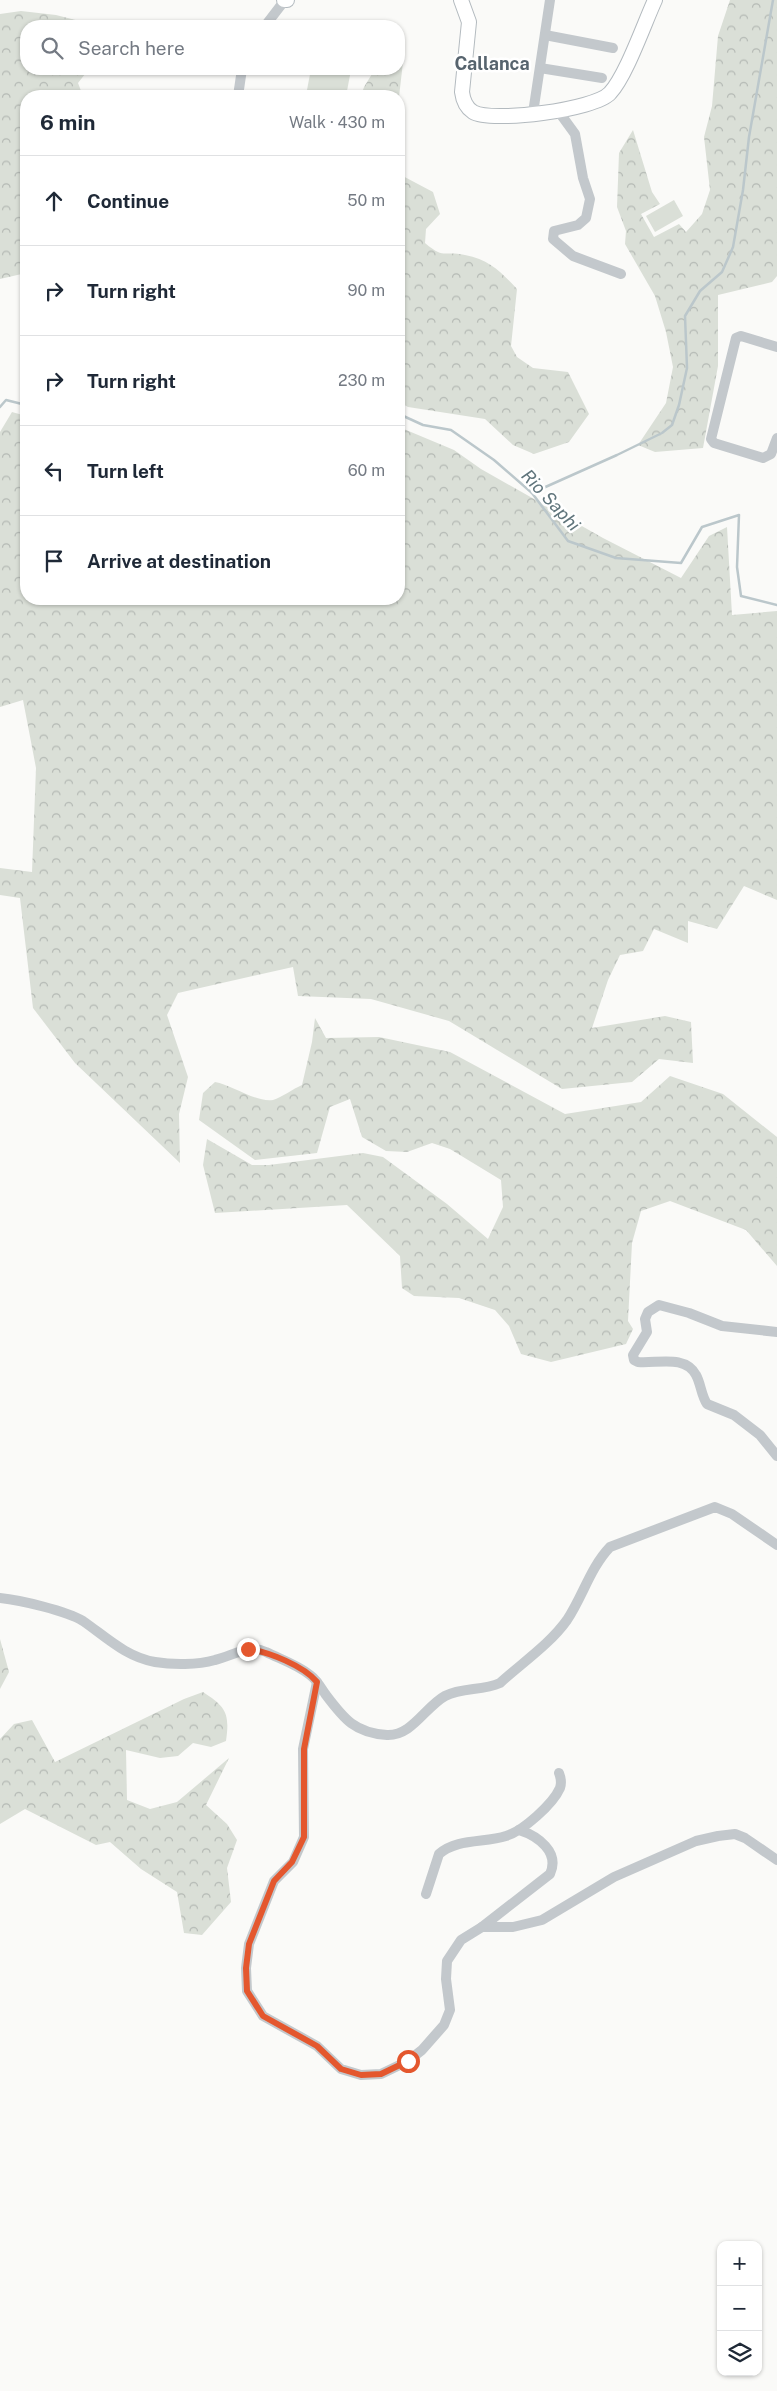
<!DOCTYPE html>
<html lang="en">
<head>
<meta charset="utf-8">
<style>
  :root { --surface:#fff; --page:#f6f6f7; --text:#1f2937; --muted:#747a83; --line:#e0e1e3 }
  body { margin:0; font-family:"Public Sans",sans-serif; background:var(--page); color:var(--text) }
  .controls { position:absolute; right:15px; bottom:15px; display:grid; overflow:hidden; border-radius:10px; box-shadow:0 1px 4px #0004 }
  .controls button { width:45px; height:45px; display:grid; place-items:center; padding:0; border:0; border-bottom:1px solid var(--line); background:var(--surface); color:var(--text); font:25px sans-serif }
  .stop { position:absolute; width:15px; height:15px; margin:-11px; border:4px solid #e4572e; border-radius:50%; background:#fff }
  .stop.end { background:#e4572e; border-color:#fff; box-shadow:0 1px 5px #0008 }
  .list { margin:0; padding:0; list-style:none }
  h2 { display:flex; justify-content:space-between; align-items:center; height:65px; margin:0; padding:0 20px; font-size:21px }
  h2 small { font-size:16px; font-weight:400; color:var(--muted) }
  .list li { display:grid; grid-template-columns:32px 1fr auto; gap:15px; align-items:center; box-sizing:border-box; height:90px; padding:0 20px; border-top:1px solid var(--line) }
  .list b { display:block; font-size:19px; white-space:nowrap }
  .list em { font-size:16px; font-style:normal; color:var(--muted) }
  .icon { flex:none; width:28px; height:28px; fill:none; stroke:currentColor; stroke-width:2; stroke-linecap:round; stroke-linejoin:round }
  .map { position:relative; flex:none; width:777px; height:2391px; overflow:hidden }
  .search { position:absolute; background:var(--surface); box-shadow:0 1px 4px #0004; left:20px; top:20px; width:385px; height:55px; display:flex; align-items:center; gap:12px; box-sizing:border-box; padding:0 18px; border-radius:20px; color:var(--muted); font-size:19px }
  .panel { position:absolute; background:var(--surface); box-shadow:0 1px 4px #0004; left:20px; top:90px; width:385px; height:515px; border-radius:20px }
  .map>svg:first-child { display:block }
</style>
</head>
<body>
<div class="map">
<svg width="777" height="2391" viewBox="0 0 777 2391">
  <defs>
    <pattern id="forest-crowns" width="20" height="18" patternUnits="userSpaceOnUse" patternTransform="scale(1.25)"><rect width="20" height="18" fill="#dadfd7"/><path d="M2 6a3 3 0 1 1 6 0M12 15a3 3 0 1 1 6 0" fill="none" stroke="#b4b9b4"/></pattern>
  </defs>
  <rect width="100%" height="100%" fill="#fafaf8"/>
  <g fill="url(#forest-crowns)">
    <polygon points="730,0 777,0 777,276 772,282 718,295 718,366 703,448 655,452 638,445 666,403 673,367 666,332 655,296 625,244 626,231 617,207 619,153 633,130 652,192 660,204 641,214 654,237 679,224 686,232 702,214 710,190 704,137 712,106 718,36"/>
    <polygon points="21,11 56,15 87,23 90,26 26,26 26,69 89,69 78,83 83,96 26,96 26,273 0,279 0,14"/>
    <polygon points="399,58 403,62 399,97 361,96 364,87 375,69 399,69"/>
    <path d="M399,174L433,192L440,214L426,229L425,243C445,260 443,250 465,255C490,260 501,272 517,289L511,346L517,357L533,368L568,372L589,414L569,442L534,454L513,445L485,419L408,407L399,402Z"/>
    <polygon points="12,412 26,416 26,599 399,599 399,427 454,450 481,469 603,538 681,578 709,536 727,527 732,615 777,611 777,900 744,886 717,929 688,921 688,943 654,929 643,951 620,955 608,980 592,1028 665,1016 691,1022 693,1063 659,1059 632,1082 562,1089 449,1021 371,999 298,996 293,967 178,993 167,1015 188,1077 179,1114 180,1163 75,1063 33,1008 20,898 0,895 0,868 32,872 36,768 23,700 0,707 0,432"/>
    <path d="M315,1018L326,1038L379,1037L450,1052L565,1114L641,1102L670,1076L723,1094L777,1137V1266L746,1230L670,1201L641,1211L632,1243L628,1321L633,1329L626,1344L551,1362L521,1354L509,1326L495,1310L459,1298L414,1296L402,1288L400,1256L347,1205L215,1213L203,1165L207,1139L252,1165H269L363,1153L383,1157L447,1204L488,1239L503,1207L501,1180L450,1149L432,1143L407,1152L386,1151L362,1137L350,1099L330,1107L317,1153L255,1160L199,1120L203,1093L215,1082C232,1085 257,1103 273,1100C282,1097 293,1089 302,1085L312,1042Z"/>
    <polygon points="0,1639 9,1672 0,1689"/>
    <path d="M203,1692C226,1707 230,1713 226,1741L211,1747L193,1743L178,1756L160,1758L126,1750L127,1800L150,1809L177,1802L229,1758L206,1805L227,1824L237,1840L227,1868L231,1902L202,1935L184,1933L177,1892L141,1869L110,1842L96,1845L25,1809L0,1824V1739L14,1724L32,1720L55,1762L184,1699Z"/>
  </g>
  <g fill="#dadfd7">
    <polygon points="311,69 351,70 346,96 307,90"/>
    <polygon points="674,200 683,216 655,232 646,216"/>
  </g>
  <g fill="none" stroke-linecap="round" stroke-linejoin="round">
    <g stroke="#bbc7cb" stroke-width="2.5">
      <polyline points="0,407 6,400 26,405"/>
      <polyline points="399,414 423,425 451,430 494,460 532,493 568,541 616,558 681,563 702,527 739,515 737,567 741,596 777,605"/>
      <polyline points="532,493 617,455 662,433 672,425 679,405 687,368 685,316 700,291 722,272 733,247 743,190 749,137 773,0"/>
    </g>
    <defs>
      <g id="secondary">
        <polyline points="284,0 287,0"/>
        <path d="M461,0L469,22L462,92C463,100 465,107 473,112C491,123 595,110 610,93C626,76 644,24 655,0"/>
      </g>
    </defs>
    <use href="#secondary" stroke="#b3babf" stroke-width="16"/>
    <g stroke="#c3c8cc" stroke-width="10">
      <polyline points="265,26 285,0"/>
      <polyline points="545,35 613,48"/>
      <polyline points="540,68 602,78"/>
      <polyline points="238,96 242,69"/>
      <polyline points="559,112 575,134 583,178 590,199 586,218 578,225 554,231 553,239 573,256 621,274"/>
      <polyline points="533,113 550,0"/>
      <polyline points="777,347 741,336 736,338 711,439 714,443 763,458 771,454 777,438"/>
      <path d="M777,1332L722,1326L689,1313L659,1305L648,1312L645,1319L647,1332L633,1355L634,1360L638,1362C656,1364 685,1354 696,1375C701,1384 701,1395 707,1404L734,1415L760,1435L777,1456"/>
      <path d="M0,1598C20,1600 67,1611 83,1621C106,1637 126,1657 155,1662C173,1665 197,1665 215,1660C233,1656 247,1644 266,1652C280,1659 298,1665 310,1675C317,1680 321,1688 326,1695C344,1719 355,1733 387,1735C412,1736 425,1707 445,1696C462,1687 482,1691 500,1683C522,1663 550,1644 567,1620C583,1596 590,1568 610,1547L715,1507L732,1514L777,1545"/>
      <polyline points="317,1682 303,1749 304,1837 293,1862 274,1881 249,1944 246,1968 247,1991 263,2016 317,2046 341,2069 361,2075 381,2074 408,2061 422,2050 444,2025 450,2010 446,1979 447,1961 461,1940 482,1927 513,1927 542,1920 614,1877 696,1841 718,1836 735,1834 745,1838 777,1860"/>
      <path d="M426,1894L439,1854C457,1838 485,1843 506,1836C523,1831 553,1804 560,1788C562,1782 561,1778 559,1773"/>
      <path d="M482,1927L550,1874C560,1852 538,1836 519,1830"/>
    </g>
    <use href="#secondary" stroke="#fff" stroke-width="14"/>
  </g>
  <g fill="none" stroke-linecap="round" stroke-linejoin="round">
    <path stroke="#e4572e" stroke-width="6" d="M248,1649C269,1652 304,1666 317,1682L304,1749V1837L292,1862L274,1881L249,1944L246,1968L247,1991L263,2016L317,2046L341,2069L361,2075L381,2074L408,2061"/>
  </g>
  <g text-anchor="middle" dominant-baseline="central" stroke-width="5" stroke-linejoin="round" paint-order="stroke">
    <g font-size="18" font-weight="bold" fill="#57646e" stroke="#fff">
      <text x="492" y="63">Callanca</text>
    </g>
    <g font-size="18" font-style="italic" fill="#60757c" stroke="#fff">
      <text transform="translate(551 500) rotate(47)">Rio Saphi</text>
    </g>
  </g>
</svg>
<div class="controls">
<button>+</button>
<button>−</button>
<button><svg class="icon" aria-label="layers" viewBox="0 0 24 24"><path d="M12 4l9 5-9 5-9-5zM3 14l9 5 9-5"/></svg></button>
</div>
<div class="stop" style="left:408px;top:2061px"></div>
<div class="stop end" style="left:248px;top:1649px"></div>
<div class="search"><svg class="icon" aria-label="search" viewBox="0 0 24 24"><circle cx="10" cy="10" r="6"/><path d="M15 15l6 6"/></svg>Search here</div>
<section class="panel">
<h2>6 min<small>Walk · 430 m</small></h2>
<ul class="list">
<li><svg class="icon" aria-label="ahead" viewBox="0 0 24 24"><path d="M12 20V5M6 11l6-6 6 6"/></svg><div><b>Continue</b></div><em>50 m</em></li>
<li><svg class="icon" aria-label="right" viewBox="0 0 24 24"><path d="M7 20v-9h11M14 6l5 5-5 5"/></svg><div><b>Turn right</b></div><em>90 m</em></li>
<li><svg class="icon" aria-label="right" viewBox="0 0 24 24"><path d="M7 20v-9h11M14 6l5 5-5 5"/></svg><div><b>Turn right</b></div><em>230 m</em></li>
<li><svg class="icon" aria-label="left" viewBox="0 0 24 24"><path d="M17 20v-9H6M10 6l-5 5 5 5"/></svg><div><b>Turn left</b></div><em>60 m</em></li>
<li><svg class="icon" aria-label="arrive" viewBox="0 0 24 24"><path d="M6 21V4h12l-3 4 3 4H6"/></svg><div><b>Arrive at destination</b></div></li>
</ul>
</section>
</div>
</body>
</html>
